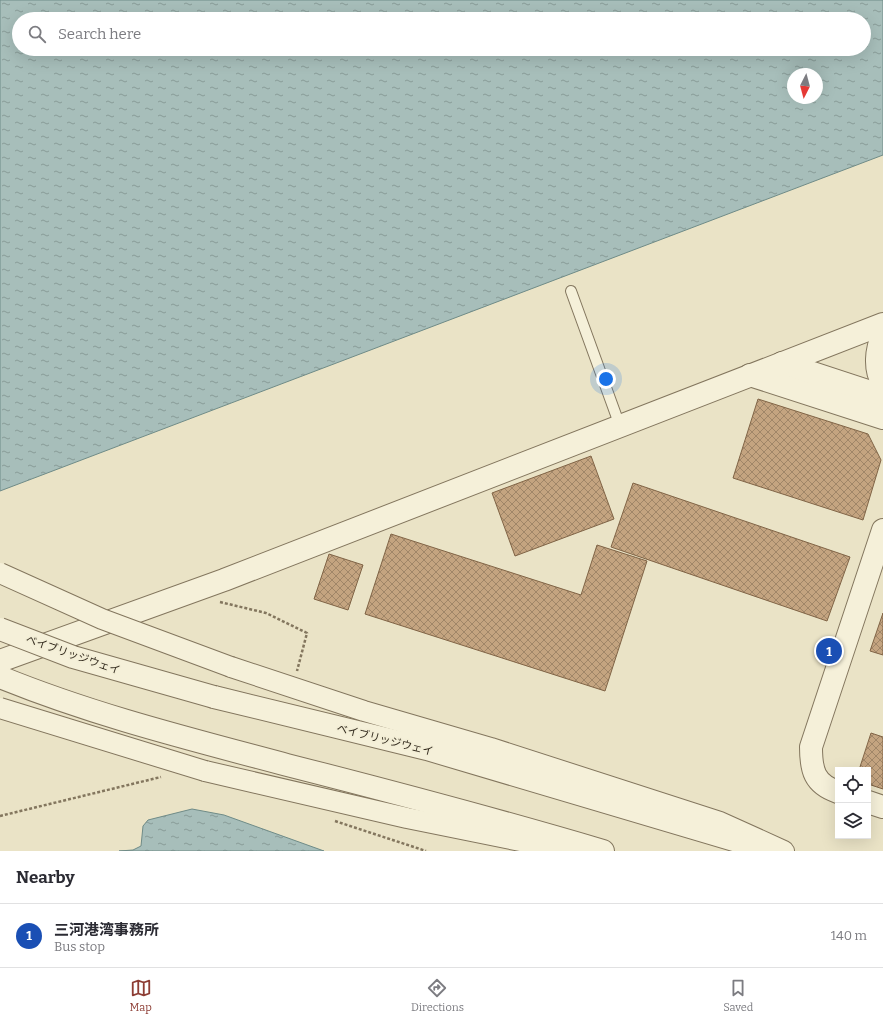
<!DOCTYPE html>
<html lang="en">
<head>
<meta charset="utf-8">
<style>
  :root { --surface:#fff; --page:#f7f7f7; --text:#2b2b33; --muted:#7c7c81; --line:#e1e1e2; --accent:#8d3d34 }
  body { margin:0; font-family:Bitter,"Noto Sans JP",serif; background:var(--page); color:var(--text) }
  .controls { position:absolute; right:12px; bottom:12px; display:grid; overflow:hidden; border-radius:0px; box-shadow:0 4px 16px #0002 }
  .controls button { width:36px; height:36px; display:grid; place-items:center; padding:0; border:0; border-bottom:1px solid var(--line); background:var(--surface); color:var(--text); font:20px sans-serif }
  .compass { position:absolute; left:787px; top:68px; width:36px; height:36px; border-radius:50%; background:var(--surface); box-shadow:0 4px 16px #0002; rotate:186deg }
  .you { position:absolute; left:606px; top:379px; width:14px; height:14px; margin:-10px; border:3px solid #fff; border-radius:50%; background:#1a73e8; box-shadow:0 0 0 6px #1a73e833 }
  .badge { display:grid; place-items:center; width:26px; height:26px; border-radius:50%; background:var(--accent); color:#fff; font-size:13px; font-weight:700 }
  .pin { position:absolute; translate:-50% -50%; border:2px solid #fff; box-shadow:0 1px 4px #0006 }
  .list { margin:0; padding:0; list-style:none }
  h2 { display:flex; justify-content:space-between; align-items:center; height:52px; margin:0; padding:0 16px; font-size:17px }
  h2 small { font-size:13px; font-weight:400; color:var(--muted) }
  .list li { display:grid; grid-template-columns:26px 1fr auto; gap:12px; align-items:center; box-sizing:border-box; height:64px; padding:0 16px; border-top:1px solid var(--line) }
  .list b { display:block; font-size:15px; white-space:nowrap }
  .list p { margin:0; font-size:13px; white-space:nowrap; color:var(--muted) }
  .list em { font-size:13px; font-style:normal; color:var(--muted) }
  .icon { flex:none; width:22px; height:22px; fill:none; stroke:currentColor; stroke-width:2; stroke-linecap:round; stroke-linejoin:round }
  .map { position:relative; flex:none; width:883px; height:851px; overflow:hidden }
  .search { position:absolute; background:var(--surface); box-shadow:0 4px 16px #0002; left:12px; right:12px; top:12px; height:44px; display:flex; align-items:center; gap:10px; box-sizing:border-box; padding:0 14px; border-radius:22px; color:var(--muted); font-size:15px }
  .sheet { height:116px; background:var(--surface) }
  nav { display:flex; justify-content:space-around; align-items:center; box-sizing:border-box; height:56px; border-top:1px solid var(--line); background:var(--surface); font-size:11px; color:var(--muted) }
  nav a { display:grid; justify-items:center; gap:2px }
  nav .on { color:var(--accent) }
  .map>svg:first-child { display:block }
</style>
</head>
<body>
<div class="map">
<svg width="883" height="851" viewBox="0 0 883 851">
  <defs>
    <pattern id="water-ripples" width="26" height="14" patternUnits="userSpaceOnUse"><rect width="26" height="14" fill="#a7beba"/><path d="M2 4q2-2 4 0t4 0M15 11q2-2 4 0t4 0" fill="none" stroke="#899b97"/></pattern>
    <pattern id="building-cross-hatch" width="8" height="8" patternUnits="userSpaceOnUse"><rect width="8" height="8" fill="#c4a480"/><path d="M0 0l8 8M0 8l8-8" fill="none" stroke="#a08668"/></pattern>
  </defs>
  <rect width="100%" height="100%" fill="#eae3c6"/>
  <g fill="url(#water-ripples)" stroke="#6f8b87" fill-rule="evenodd">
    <path d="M0,0H883V155L0,491ZM19,19H864V49H19ZM793,74H817V98H793Z"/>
    <polygon points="192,809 224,815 324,851 119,851 133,850 141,846 143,826 148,820"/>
  </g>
  <g fill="url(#building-cross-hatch)" stroke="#806446">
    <polygon points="758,399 868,434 881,460 863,520 733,478"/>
    <polygon points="591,456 614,519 515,556 492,493"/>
    <polygon points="633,483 850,557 827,621 611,547"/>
    <polygon points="391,534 581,595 597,545 647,561 605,691 365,614"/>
    <polygon points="329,554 363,565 348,610 314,599"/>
    <polygon points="883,613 883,655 870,651"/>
    <polygon points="871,733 883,737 883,789 868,784 868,770 859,770"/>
  </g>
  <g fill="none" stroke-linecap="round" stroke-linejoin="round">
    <defs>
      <polyline id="service" points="571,291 620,426"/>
      <g id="minor">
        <polyline points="231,667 364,711 491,748 720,822 784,851"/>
        <polyline points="205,771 407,818 570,851"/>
      </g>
      <g id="tertiary">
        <path d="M883,334C876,350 874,369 883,384"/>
        <polyline points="782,363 883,396"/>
        <polyline points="750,375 883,418"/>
        <polyline points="0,661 224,580 883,324"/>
        <path d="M0,677C93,715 190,739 287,765C393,792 498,820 603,851"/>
        <polyline points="214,697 427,749 771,851"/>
        <path d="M838,792C814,784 811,770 811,747L883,530"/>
        <polyline points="868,802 883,807"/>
      </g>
    </defs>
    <use href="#service" stroke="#83765e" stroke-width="12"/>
    <use href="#minor" stroke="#83765e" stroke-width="22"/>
    <use href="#tertiary" stroke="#83765e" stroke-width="24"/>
    <g stroke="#83765e" stroke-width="2.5" stroke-dasharray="3 2" stroke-linecap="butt">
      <polyline points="220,602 266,613 307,633 297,671"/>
      <polyline points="0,816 161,777"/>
      <polyline points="335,821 426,851"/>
    </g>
    <use href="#service" stroke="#f5f0d9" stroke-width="10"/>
    <use href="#minor" stroke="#f5f0d9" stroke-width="20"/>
    <use href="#tertiary" stroke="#f5f0d9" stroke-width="22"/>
    <defs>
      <g id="minor-bridge">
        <polyline points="0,573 102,619 231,667"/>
        <polyline points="0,708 205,771"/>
      </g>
      <polyline id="tertiary-bridge" points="0,629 73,657 214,697"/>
    </defs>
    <use href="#minor-bridge" stroke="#83765e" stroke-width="22" stroke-linecap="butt"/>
    <use href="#tertiary-bridge" stroke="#83765e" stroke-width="24" stroke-linecap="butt"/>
    <use href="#minor-bridge" stroke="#f5f0d9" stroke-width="20"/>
    <use href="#tertiary-bridge" stroke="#f5f0d9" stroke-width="22"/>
  </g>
  <g text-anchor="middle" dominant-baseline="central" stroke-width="3" stroke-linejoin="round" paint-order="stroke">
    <g font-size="11" fill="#352d20" stroke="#f2edd5">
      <text transform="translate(73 655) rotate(19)">ベイブリッジウェイ</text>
      <text transform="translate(385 740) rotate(14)">ベイブリッジウェイ</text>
    </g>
  </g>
</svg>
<div class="controls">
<button><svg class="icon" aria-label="locate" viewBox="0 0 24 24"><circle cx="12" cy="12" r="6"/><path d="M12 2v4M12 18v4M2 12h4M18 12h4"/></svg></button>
<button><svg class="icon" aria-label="layers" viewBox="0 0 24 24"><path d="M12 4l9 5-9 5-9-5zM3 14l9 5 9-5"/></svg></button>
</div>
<svg class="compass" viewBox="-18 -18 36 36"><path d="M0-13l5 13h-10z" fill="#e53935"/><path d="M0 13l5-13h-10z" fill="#7c7c81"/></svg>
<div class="you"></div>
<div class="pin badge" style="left:829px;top:651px;background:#1a4fb4">1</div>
<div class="search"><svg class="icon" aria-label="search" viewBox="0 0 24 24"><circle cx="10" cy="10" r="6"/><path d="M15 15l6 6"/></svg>Search here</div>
</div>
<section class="sheet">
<h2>Nearby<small></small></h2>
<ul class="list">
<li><span class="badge" style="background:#1a4fb4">1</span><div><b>三河港湾事務所</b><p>Bus stop</p></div><em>140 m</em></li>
</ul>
</section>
<nav>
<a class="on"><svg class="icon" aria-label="map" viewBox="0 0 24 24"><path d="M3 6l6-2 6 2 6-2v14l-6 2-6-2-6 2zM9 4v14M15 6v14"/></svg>Map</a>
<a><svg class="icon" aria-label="directions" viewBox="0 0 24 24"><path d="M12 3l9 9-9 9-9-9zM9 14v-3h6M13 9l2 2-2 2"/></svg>Directions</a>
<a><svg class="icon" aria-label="saved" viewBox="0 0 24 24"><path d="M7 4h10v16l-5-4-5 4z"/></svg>Saved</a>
</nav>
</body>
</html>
